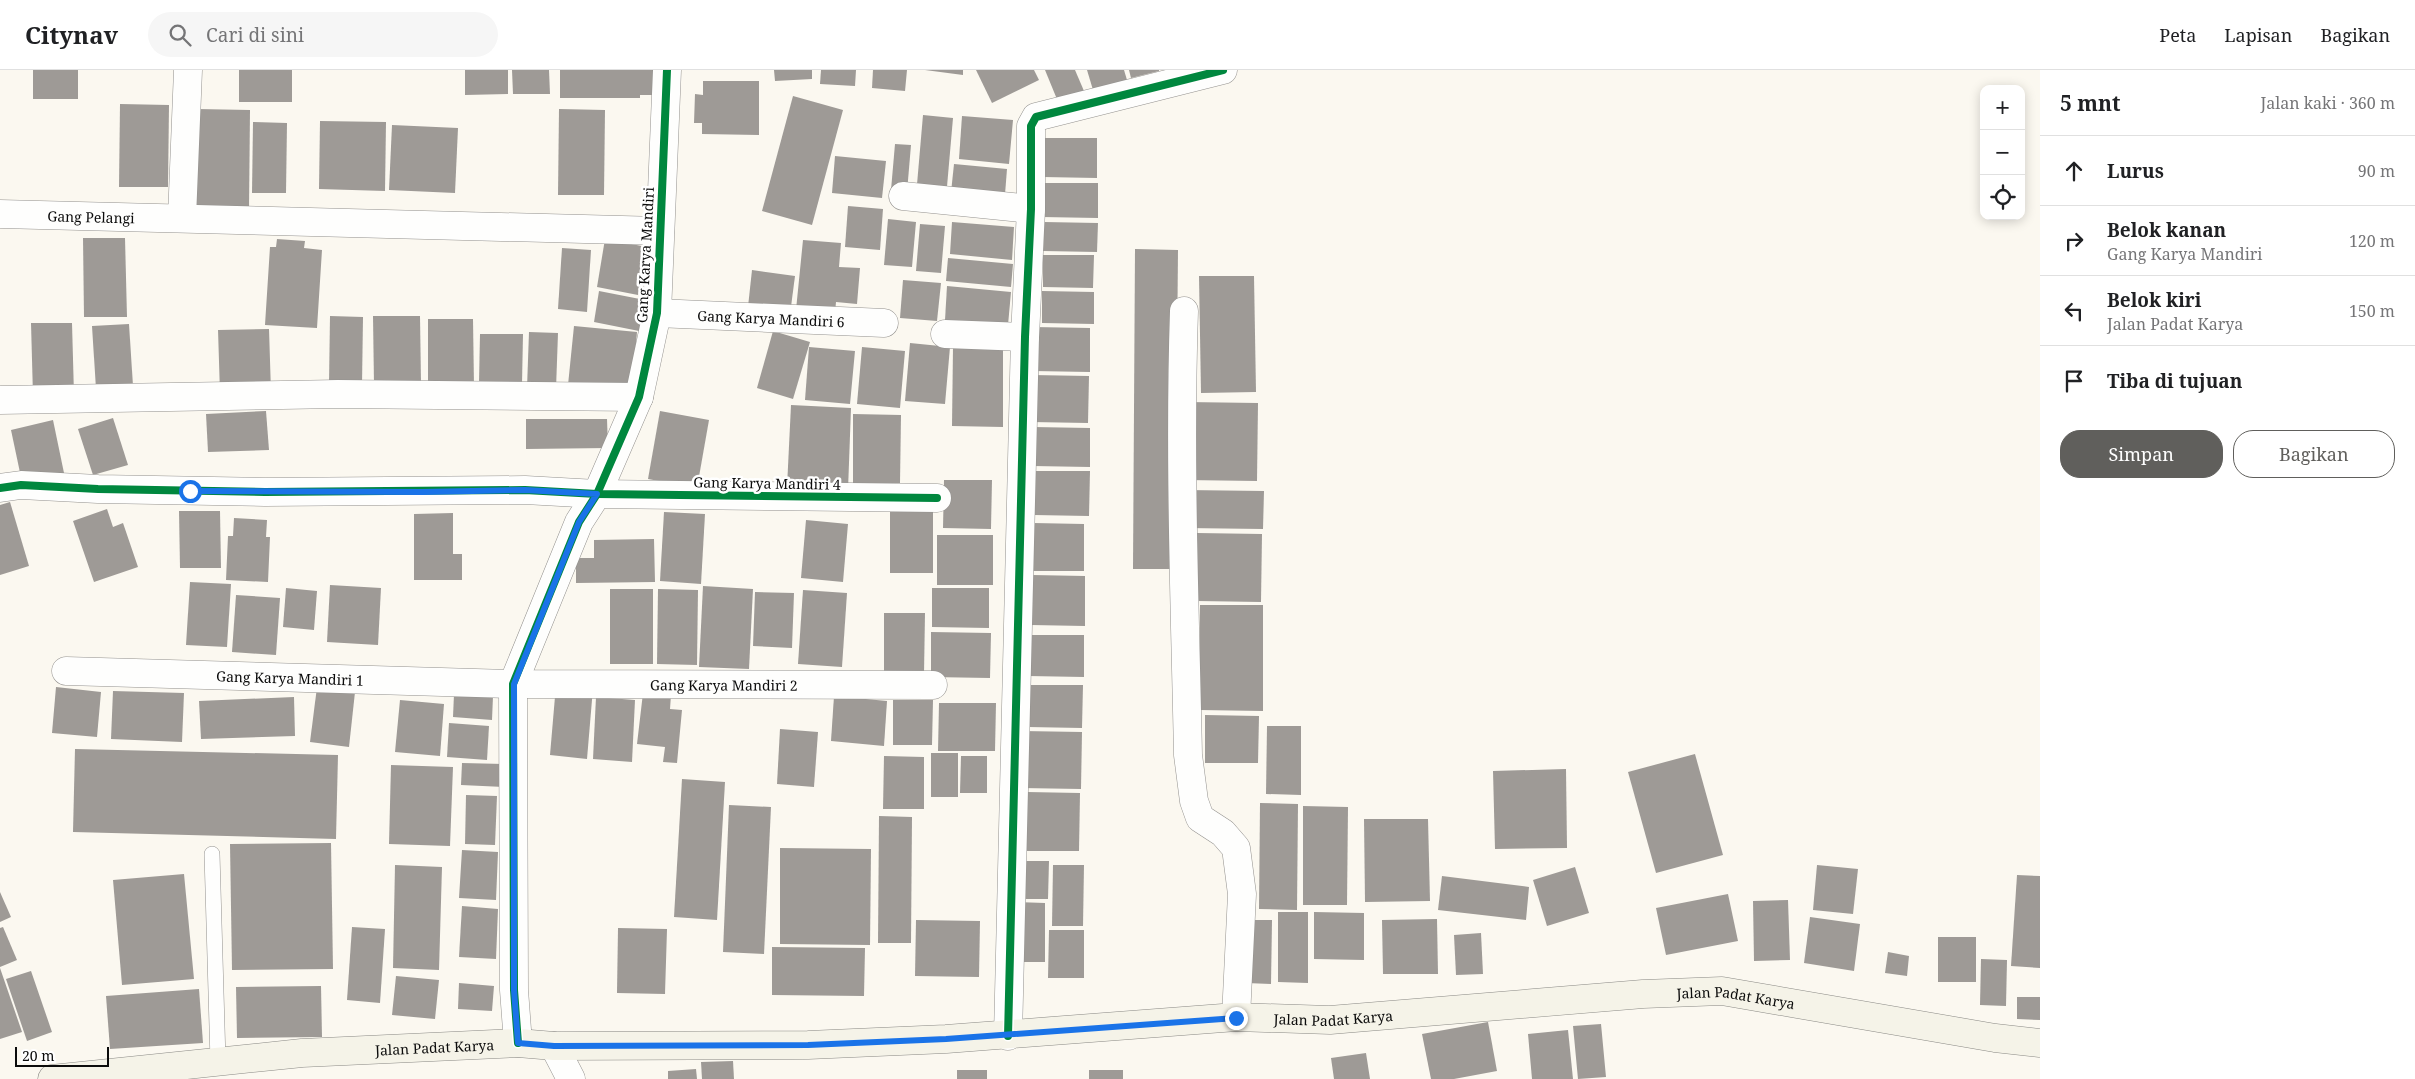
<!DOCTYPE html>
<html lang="id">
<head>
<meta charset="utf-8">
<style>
  :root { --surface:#fff; --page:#f6f6f6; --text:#202124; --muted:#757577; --line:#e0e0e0; --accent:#605f5c }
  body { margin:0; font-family:"Noto Serif",serif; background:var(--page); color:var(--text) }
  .controls { position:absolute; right:15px; top:15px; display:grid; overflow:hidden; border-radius:10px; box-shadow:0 2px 12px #0003 }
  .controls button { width:45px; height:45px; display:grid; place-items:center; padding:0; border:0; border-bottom:1px solid var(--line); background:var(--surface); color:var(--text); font:25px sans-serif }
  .scale { position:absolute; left:15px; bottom:12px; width:94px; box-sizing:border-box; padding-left:5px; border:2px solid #0c0c0c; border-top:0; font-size:14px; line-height:18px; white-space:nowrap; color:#0c0c0c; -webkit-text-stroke:4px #fff; paint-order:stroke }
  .stop { position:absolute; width:15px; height:15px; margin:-11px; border:4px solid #1a73e8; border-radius:50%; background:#fff }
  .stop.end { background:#1a73e8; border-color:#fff; box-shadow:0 1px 5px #0008 }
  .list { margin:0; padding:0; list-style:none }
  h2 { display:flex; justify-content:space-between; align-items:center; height:65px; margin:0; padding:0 20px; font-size:21px }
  h2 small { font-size:16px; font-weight:400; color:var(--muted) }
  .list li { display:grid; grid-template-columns:32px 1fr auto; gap:15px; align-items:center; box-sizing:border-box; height:70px; padding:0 20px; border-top:1px solid var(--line) }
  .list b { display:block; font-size:19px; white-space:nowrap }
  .list p { margin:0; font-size:16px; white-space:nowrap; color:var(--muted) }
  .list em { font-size:16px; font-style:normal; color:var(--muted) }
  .actions { display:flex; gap:10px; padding:15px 20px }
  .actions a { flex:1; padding:11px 0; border:1px solid var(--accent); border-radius:20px; text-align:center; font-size:18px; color:var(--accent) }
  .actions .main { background:var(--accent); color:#fff }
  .icon { flex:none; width:28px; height:28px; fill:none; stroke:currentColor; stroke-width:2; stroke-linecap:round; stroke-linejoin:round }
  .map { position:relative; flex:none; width:2040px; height:1009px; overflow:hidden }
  header { display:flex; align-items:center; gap:30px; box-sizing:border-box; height:70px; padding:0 25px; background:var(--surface); border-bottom:1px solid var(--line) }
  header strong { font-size:24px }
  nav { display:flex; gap:28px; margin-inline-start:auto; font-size:18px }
  .search { width:350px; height:45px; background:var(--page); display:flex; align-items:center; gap:12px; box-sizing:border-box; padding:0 18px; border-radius:28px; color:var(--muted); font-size:19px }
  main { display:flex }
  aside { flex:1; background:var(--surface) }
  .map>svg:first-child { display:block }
</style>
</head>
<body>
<header>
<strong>Citynav</strong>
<div class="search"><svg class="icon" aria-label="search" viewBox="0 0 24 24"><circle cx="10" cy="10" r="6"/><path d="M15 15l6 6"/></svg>Cari di sini</div>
<nav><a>Peta</a><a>Lapisan</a><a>Bagikan</a></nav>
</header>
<main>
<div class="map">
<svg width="2040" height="1009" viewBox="0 0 2040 1009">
  <rect width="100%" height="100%" fill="#fbf8f0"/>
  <g fill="#9e9a96">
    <rect x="33" y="0" width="45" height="29"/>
    <rect x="239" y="0" width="53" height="32"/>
    <polygon points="465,0 508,0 508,24 465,25"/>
    <polygon points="512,0 549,0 550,24 513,24"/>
    <polygon points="560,0 656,0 656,25 640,25 640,28 560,28"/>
    <polygon points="774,0 812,0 812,9 775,11"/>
    <polygon points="821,0 856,0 855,16 820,14"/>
    <polygon points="873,0 907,0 905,21 872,18"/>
    <polygon points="925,0 963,0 963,5"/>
    <polygon points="976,0 1034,0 1039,10 992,33"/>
    <polygon points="1045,0 1075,0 1087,28 1061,39"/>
    <polygon points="1087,0 1124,0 1130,20 1096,30"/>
    <polygon points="1129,0 1159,0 1159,1 1131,8"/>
    <polygon points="703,11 759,11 759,65 702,64 702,53 694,53 695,24 703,25"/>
    <polygon points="793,26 843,40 812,155 762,141"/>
    <polygon points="120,34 169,35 168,117 119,117"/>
    <polygon points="197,39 250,40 249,139 195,138"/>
    <polygon points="559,39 605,40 604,125 558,125"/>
    <polygon points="923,45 953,48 946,128 916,126"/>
    <polygon points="962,46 1013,50 1009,94 959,89"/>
    <polygon points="320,51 386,52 385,121 319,119"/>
    <polygon points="253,52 287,53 286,123 252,123"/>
    <polygon points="392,55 458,58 455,123 389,120"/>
    <polygon points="1044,68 1097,68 1097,108 1043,107"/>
    <polygon points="895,74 911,75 907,122 891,120"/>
    <polygon points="835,86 886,91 882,128 832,123"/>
    <polygon points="954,94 1007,99 1004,137 950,132"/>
    <polygon points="1042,113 1098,113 1098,148 1042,147"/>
    <polygon points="848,136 883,139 880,180 845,177"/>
    <polygon points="888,149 916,152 912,197 884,195"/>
    <polygon points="952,152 1014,157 1012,190 950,184"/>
    <polygon points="1044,152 1098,153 1097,182 1043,181"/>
    <polygon points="920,154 945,156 941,203 916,201"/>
    <polygon points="83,168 125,168 127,247 84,247"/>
    <polygon points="277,169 305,171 304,178 322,180 317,258 265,255 270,177 276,177"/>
    <polygon points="605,169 647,177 638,225 597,217"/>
    <polygon points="803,170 841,173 839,197 860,198 857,234 836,232 835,243 796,240"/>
    <polygon points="562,178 591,180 587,242 558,239"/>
    <polygon points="1135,179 1178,180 1175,499 1133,499"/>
    <polygon points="1043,185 1094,185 1093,218 1043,217"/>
    <polygon points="948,188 1013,194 1011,217 946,211"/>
    <polygon points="752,200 795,206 789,252 747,246"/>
    <polygon points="1199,206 1254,206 1256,322 1201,323"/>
    <polygon points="903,210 941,213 937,251 900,248"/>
    <polygon points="947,216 1011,222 1008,255 945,250"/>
    <polygon points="599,221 645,230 639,261 594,252"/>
    <polygon points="1042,221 1094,222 1094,254 1042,253"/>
    <polygon points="330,246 363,247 362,315 329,314"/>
    <polygon points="373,246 420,246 421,314 374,315"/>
    <polygon points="428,249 473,249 474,317 428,317"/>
    <polygon points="31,253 72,253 74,325 33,326"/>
    <polygon points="129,254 133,316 96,319 92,256"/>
    <polygon points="574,256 637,262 632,321 568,315"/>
    <polygon points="1033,257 1090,258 1090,302 1033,301"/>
    <polygon points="269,259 271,323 220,324 218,260"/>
    <polygon points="773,261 810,272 793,329 757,318"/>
    <polygon points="529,262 558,263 556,319 527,318"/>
    <polygon points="480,264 523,264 522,314 479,313"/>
    <polygon points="910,273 950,277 945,334 905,331"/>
    <polygon points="809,277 855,281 850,334 805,330"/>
    <polygon points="862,277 905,281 900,338 857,334"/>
    <polygon points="953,277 1003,278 1003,357 952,356"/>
    <polygon points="1032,305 1089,306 1088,353 1031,352"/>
    <polygon points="1186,332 1258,333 1257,411 1185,410"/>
    <polygon points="791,335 851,338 848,420 787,417"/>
    <polygon points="266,341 269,380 208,382 206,344"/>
    <polygon points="660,341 709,350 697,418 648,409"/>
    <polygon points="853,344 901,345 900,413 853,413"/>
    <polygon points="113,348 128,395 93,405 78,359"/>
    <polygon points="526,349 607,349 608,378 526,379"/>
    <polygon points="53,350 64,403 22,412 11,360"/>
    <polygon points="1033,357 1090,358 1090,397 1033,396"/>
    <polygon points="1034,401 1090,401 1089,446 1034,445"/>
    <polygon points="944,410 992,410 991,459 943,458"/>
    <polygon points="1185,420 1264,421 1263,459 1185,458"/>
    <polygon points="10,432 29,496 0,505 0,435"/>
    <polygon points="107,439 113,457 123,453 138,497 94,512 73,451"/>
    <polygon points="890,440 933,441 933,503 890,503"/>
    <polygon points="179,441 220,441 221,498 180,498"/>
    <polygon points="664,442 705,444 701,514 660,511"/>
    <polygon points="453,443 453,484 462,484 462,510 414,510 414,444"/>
    <polygon points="234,448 267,450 266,467 270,467 268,512 226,510 228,466 233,466"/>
    <polygon points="806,450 848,454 843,512 801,508"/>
    <polygon points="1033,453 1084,454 1084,501 1033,501"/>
    <polygon points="1197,463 1262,464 1261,532 1197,531"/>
    <rect x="937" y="465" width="56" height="50"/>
    <polygon points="654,469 655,512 576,513 576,488 594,488 594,470"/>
    <polygon points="1032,505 1085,506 1085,556 1031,555"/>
    <polygon points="190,512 231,514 227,577 186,575"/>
    <polygon points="330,515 381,518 378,575 327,572"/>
    <polygon points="703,516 753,519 749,599 699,597"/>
    <polygon points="286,518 317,521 314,560 283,557"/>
    <polygon points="932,518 989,518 989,558 932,557"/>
    <rect x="610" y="519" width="43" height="75"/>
    <polygon points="658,519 698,520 697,595 657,594"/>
    <polygon points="803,520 847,523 842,597 798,594"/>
    <polygon points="755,522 794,523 792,578 753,576"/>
    <polygon points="236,525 280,528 276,585 232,582"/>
    <polygon points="1200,535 1263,535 1263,641 1199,640"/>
    <polygon points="884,543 925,543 924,604 884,603"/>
    <polygon points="931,562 991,563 990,608 931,607"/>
    <polygon points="1028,565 1084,565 1084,607 1028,606"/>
    <polygon points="556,615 593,618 587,689 550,685"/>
    <polygon points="1028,615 1083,615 1082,658 1028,657"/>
    <polygon points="56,617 101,622 97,667 52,663"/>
    <polygon points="317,617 355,622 349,677 310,672"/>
    <polygon points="113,621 184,623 182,672 111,669"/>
    <polygon points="643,623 671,625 670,639 682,640 677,693 663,692 665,677 637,674"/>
    <polygon points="454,624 493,626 492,650 453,647"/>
    <polygon points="834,626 887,631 884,676 831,671"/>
    <polygon points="294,627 295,666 201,669 199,631"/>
    <polygon points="596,627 635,630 632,692 593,689"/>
    <polygon points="400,630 444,634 440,686 395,682"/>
    <polygon points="893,630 933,630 932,675 893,675"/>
    <polygon points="939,633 996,633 995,681 938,681"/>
    <polygon points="1205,645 1259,646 1258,693 1205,693"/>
    <polygon points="449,653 489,656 487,690 447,687"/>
    <polygon points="1267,656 1301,656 1301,725 1266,724"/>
    <polygon points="780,659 818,662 814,717 777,714"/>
    <polygon points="1022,661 1082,662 1081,719 1021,718"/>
    <polygon points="75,679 338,685 336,769 73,762"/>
    <rect x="931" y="683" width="27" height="44"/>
    <polygon points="1695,684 1723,785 1656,803 1628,702"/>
    <polygon points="884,686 924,687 924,739 883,739"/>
    <polygon points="961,686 987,686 987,723 960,723"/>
    <polygon points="462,693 504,694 504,717 461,715"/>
    <polygon points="391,695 453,697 450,776 389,774"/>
    <polygon points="1566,699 1567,778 1495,779 1493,701"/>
    <polygon points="682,709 725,712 717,850 674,847"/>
    <polygon points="1027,722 1080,723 1079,781 1026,781"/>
    <polygon points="466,725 497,726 495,775 465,774"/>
    <polygon points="1260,733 1298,734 1297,840 1259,839"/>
    <polygon points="729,735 771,737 764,884 723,882"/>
    <polygon points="1303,736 1348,737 1347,835 1303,835"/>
    <polygon points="879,746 912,747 911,873 878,873"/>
    <polygon points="1364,749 1428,749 1430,831 1365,832"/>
    <polygon points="331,773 333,899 232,900 230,774"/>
    <polygon points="780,778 871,779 870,875 780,874"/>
    <polygon points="462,780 498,782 496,830 459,828"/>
    <polygon points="1019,791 1049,791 1048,829 1019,829"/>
    <polygon points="395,795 442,797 439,900 393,898"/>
    <polygon points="1053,795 1084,795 1083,856 1052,856"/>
    <polygon points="1817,795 1858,799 1853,844 1813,840"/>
    <polygon points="1575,797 1589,843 1547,856 1533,810"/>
    <polygon points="184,804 194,909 122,915 113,810"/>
    <polygon points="2017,805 2040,806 2040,898 2011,896"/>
    <polygon points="1442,806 1529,817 1526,850 1438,840"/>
    <polygon points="0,822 11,847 0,852"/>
    <polygon points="1728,824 1738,871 1666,885 1656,838"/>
    <polygon points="1788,830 1790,890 1754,891 1753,831"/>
    <polygon points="1016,832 1045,833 1045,892 1016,892"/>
    <polygon points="462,836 498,839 496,889 459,887"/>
    <polygon points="1278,842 1308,842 1308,913 1278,912"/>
    <polygon points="1314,842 1364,843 1364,890 1314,889"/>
    <polygon points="1810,847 1860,854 1854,901 1804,893"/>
    <polygon points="1437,849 1438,904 1383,904 1382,850"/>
    <polygon points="916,850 980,851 979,907 915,906"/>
    <polygon points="1246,850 1272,850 1271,914 1246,913"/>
    <polygon points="3,857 17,890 0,897 0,858"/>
    <polygon points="352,857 385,859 380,933 347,930"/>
    <polygon points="618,858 667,859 665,924 617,923"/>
    <polygon points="1049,860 1084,860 1084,908 1048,908"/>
    <polygon points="1481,863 1483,904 1456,905 1454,865"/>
    <rect x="1938" y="867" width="38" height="45"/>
    <polygon points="772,877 865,878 864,926 772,925"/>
    <polygon points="1888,882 1909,886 1907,906 1885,903"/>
    <polygon points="1981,889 2007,890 2006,936 1980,935"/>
    <polygon points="0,898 22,962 0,969"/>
    <polygon points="31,901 52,962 27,971 6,909"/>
    <polygon points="396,906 439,910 435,949 392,945"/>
    <polygon points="459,913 494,916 492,941 458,939"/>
    <polygon points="321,916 322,967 237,968 236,917"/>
    <polygon points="199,919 203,973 110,979 106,926"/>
    <polygon points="2017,927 2040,927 2040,950 2017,949"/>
    <polygon points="1488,952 1497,1001 1454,1009 1431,1009 1422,964"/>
    <polygon points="1601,954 1606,1007 1578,1009 1573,956"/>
    <polygon points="1568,960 1573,1009 1532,1009 1528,964"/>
    <polygon points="1366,983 1370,1009 1334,1009 1331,988"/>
    <polygon points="733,991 734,1009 702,1009 701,992"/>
    <polygon points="696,999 697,1009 668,1009 668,1001"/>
    <rect x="957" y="1000" width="30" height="9"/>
    <rect x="1089" y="1000" width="34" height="9"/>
  </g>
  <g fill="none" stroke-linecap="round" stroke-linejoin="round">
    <defs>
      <polyline id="service" points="212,784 218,991"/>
      <g id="minor">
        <polyline points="903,126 1031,139"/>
        <path id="s1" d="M0,144L660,161"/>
        <polyline points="182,148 188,0"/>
        <path d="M1184,241C1179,389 1185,537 1188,685L1194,731L1200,748L1223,763L1236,778L1242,824L1236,947"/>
        <path id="s2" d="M657,243L884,253"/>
        <polyline points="945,264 1025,267"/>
        <polyline points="0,330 338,324 639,327"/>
        <polyline points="0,418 21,415 98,419 265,422 525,420 597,424 937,428"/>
        <path id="s3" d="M66,601L513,614L933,615"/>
        <polyline points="1008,966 1025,267 1031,139 1031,56 1036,47 1223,0"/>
        <polyline points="518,973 514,920 513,614 579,452 597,424 639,327 657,243 667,0"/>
        <polyline points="554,976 571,1009"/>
      </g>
      <g id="secondary">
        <path id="s4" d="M52,1009L302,983L518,973L554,976L808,975L946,969L1236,947L1330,950L1643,924L1722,921L1995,968L2040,973"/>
      </g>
    </defs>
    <use href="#service" stroke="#94928f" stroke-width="16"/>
    <use href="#minor" stroke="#94928f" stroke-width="29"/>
    <use href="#secondary" stroke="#8a8985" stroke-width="29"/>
    <use href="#service" stroke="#fefefd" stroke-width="15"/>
    <use href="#minor" stroke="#fefefd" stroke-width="28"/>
    <use href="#secondary" stroke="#f5f3e8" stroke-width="28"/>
    <defs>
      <g id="cycleway">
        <polyline points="0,418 21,415 98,419 265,422 525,420 597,424 937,428"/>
        <polyline points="1008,966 1025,267 1031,139 1031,56 1036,47 1223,0"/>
        <polyline points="518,973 514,920 513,614 579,452 597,424 639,327 657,243 667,0"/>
      </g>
    </defs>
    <use href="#cycleway" stroke="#fff" stroke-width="11"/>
    <use href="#cycleway" stroke="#00873e" stroke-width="8"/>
  </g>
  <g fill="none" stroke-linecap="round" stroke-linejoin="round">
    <polyline stroke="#1a73e8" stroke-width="6" points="190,421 422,422 525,420 597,424 579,452 514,614 514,920 518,973 554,976 808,975 946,969 1236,948"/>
  </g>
  <g text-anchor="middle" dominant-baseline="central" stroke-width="5" stroke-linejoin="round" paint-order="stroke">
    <g font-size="14" fill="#0c0c0c" stroke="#fff">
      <text stroke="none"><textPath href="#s1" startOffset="91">Gang Pelangi</textPath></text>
      <text transform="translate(645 185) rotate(-87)">Gang Karya Mandiri</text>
      <text stroke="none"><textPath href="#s2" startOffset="114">Gang Karya Mandiri 6</textPath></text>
      <text transform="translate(767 413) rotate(1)">Gang Karya Mandiri 4</text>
      <text stroke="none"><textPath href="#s3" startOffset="224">Gang Karya Mandiri 1</textPath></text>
      <text stroke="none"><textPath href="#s3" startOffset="658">Gang Karya Mandiri 2</textPath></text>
      <text stroke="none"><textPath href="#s4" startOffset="1688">Jalan Padat Karya</textPath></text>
      <text stroke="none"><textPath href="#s4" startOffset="1284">Jalan Padat Karya</textPath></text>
      <text stroke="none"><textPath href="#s4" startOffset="384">Jalan Padat Karya</textPath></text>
    </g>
  </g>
</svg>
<div class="controls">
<button>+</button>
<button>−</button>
<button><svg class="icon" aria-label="locate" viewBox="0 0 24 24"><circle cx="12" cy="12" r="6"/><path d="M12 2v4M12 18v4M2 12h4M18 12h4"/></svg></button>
</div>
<div class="scale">20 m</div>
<div class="stop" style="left:190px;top:421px"></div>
<div class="stop end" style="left:1236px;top:948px"></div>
</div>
<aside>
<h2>5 mnt<small>Jalan kaki · 360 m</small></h2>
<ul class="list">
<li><svg class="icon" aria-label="ahead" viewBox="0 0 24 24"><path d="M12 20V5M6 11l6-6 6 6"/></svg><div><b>Lurus</b></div><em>90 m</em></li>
<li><svg class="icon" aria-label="right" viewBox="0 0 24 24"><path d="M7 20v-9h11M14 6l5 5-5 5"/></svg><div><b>Belok kanan</b><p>Gang Karya Mandiri</p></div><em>120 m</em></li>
<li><svg class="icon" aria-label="left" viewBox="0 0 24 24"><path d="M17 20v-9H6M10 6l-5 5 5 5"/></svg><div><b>Belok kiri</b><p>Jalan Padat Karya</p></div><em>150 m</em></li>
<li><svg class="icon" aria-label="arrive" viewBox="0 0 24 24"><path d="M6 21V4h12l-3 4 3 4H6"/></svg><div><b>Tiba di tujuan</b></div></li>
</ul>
<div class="actions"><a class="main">Simpan</a><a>Bagikan</a></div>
</aside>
</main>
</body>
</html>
